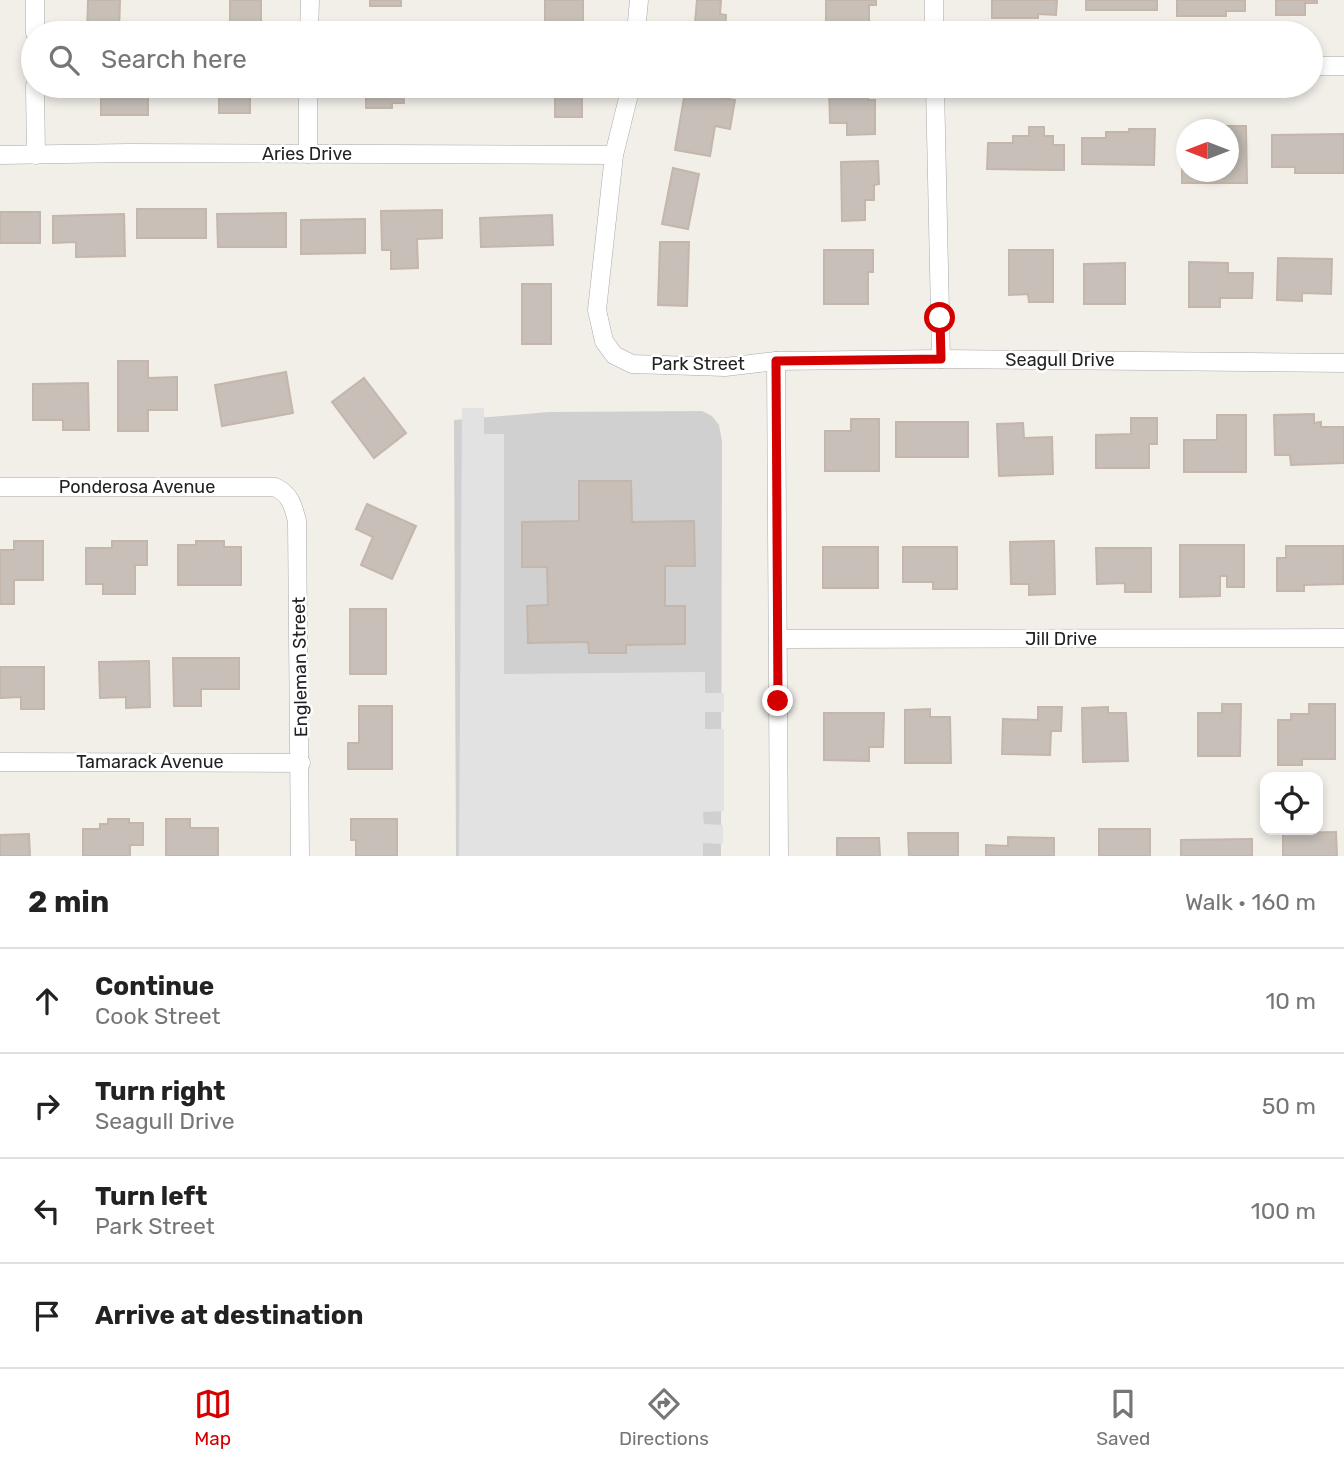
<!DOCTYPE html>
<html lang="en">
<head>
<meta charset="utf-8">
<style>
  :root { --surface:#fff; --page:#f6f6f6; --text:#222; --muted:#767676; --line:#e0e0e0; --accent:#d40000 }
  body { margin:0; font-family:Rubik,sans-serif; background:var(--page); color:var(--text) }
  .controls { position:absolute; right:21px; bottom:21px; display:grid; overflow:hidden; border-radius:14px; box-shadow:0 4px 10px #0003 }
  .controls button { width:63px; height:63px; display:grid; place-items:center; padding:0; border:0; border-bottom:2px solid var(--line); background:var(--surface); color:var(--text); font:35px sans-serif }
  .compass { position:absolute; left:1176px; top:119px; width:63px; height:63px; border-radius:50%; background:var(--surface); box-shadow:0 4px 10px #0003; rotate:270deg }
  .stop { position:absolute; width:21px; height:21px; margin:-16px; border:5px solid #d40000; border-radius:50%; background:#fff }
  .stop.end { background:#d40000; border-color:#fff; box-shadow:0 2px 7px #0008 }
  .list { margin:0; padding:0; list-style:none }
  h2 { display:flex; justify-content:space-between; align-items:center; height:91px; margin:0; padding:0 28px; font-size:30px }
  h2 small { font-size:23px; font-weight:400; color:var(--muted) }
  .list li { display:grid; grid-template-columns:46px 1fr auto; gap:21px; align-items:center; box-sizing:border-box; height:105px; padding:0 28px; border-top:2px solid var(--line) }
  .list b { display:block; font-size:26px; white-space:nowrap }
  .list p { margin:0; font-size:23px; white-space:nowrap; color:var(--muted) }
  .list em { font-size:23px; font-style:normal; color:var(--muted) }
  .icon { flex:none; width:38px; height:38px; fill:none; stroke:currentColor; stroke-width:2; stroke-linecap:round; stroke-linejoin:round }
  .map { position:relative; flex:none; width:1344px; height:856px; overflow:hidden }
  .search { position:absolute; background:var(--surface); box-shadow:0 4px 10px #0003; left:21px; right:21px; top:21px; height:77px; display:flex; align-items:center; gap:18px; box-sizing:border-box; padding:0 24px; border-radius:38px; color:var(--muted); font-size:26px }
  .sheet { height:511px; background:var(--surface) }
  nav { display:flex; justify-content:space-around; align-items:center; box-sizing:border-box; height:98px; border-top:2px solid var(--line); background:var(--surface); font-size:19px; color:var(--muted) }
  nav a { display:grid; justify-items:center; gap:4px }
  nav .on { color:var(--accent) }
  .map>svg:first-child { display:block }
</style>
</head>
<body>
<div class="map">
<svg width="1344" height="856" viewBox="0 0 1344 856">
  <rect width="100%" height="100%" fill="#f2efe9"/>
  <polygon fill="#d0d0d0" points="702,411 712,416 719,425 722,441 721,856 456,856 454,420 549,412"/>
  <polygon fill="#e2e2e2" points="462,408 484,408 484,434 504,434 504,674 705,672 705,693 724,693 724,712 705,712 705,729 724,729 724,811 703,812 704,824 723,825 723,844 703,843 703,856 459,856"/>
  <g fill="#c7bfb8" stroke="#c4b6ab" stroke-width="2">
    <polygon points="88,0 120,0 119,33 87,33"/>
    <rect x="230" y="0" width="31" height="33"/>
    <rect x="370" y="0" width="31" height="6"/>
    <polygon points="545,0 583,0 583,33 555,33 555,28 545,28"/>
    <polygon points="697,0 721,0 720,14 726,15 725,33 694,33"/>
    <polygon points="826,0 876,0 876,5 869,5 869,25 876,25 876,33 826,33"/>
    <polygon points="992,0 1057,0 1056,15 1038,14 1038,18 992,18"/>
    <rect x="1086" y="0" width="71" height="10"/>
    <polygon points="1177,0 1245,0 1245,11 1226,11 1226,16 1177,16"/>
    <polygon points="1276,0 1317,0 1317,3 1305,3 1305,15 1276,15"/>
    <polygon points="82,86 148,86 148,115 101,115 101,89 82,89"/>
    <rect x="219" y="86" width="31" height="27"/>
    <polygon points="366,86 403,86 404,103 392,103 392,108 366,108"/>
    <rect x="555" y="86" width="27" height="31"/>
    <polygon points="686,86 719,86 717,97 735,100 730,129 715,126 710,156 675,150"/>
    <polygon points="829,86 868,86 868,100 875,100 875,134 847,135 847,123 830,123"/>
    <polygon points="1225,126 1246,126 1247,183 1182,183 1182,150 1186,150 1186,172 1228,172 1228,130 1225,130"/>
    <polygon points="1029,127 1044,127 1044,136 1053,136 1053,145 1064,145 1064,170 987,169 988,143 1013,143 1013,136 1029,136"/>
    <polygon points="1129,129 1155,129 1154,165 1082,164 1082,138 1106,138 1106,132 1129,132"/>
    <polygon points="1344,134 1344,173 1295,173 1295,167 1272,167 1272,135"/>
    <polygon points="878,161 879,184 874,185 874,200 865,200 865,220 842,221 841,162"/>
    <polygon points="673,168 699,174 688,229 662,224"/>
    <rect x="137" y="209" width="69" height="29"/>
    <polygon points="442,210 442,238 417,239 418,268 391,269 391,250 382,250 381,211"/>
    <rect x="0" y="212" width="40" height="31"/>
    <polygon points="286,213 286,247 218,247 217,214"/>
    <polygon points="124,214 125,256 76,257 76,242 53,243 53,216"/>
    <polygon points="552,215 553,245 481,247 480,218"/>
    <polygon points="365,219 365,253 301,254 301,220"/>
    <polygon points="660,242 689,242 687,306 658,305"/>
    <polygon points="824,250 873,250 873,272 868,272 868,304 824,304"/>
    <polygon points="1009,250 1053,250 1053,302 1029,302 1028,294 1009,295"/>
    <polygon points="1278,258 1332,259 1331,294 1302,293 1302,301 1277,300"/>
    <polygon points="1189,262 1228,263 1228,273 1253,273 1252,298 1220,298 1220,307 1189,307"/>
    <polygon points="1125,263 1125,304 1084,304 1084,264"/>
    <rect x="522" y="284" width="29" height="60"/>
    <polygon points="118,361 148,361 148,378 177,377 177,410 148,410 148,431 118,431"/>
    <polygon points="286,372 293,413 222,426 215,385"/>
    <polygon points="364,378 406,433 374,458 332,402"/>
    <polygon points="88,383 89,430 63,430 63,420 33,420 33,384"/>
    <polygon points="1314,414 1314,423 1321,422 1321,427 1344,427 1344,463 1291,465 1290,455 1275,455 1274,415"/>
    <polygon points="1217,415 1246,415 1246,472 1184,472 1184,440 1217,440"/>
    <polygon points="1131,418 1157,418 1157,444 1149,444 1149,468 1096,468 1096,435 1131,434"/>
    <polygon points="851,419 879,419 879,471 825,471 825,431 851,431"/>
    <rect x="896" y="422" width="72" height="35"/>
    <polygon points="1023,423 1024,438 1052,437 1053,474 999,476 997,424"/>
    <polygon points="579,481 631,481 632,522 694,521 695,566 665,566 665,606 685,606 685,644 626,645 626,653 589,653 588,642 528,643 527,606 548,605 547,567 522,567 522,522 579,521"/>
    <polygon points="367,504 416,526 392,579 361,565 373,537 356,529"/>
    <polygon points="14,541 43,541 43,580 14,580 14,604 0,604 0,550 14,550"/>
    <polygon points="112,541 147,541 147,565 135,565 135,594 103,594 103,584 86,584 86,548 112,548"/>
    <polygon points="196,541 224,541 224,547 241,547 241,585 178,585 178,545 196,545"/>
    <polygon points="1054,541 1055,594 1029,595 1029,584 1011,584 1010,542"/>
    <polygon points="1180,545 1244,545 1244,587 1227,587 1227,576 1220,576 1220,596 1180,597"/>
    <polygon points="1286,546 1343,546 1343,584 1304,585 1304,591 1277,591 1277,558 1286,558"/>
    <rect x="823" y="547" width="55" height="41"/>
    <polygon points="903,547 957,547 957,589 933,589 933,582 903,582"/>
    <polygon points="1096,548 1151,548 1151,592 1125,592 1125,583 1097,584"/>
    <rect x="350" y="609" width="36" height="65"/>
    <polygon points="173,658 239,658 239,689 201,689 201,706 174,706"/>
    <polygon points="149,661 150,707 126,708 126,697 100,698 99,662"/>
    <polygon points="0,667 44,667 44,709 21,709 21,697 0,698"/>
    <polygon points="1222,704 1241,704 1240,756 1198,756 1198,713 1222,713"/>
    <polygon points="1309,704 1335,704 1335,759 1302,759 1302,765 1278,765 1278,720 1291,720 1291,714 1309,714"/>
    <polygon points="359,706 392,706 392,769 348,769 348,743 359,743"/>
    <polygon points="1038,707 1062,707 1061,731 1051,731 1050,755 1002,754 1003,719 1038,720"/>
    <polygon points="1108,707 1108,713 1126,713 1128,761 1083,762 1082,708"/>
    <polygon points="930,709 930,717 950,717 951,763 905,763 905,710"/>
    <polygon points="824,713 884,713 883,747 869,747 869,761 824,760"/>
    <polygon points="108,819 129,819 129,823 143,823 143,845 130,845 130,856 83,856 83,829 100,829 100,824 108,824"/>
    <polygon points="166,819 190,819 190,828 218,828 218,856 166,856"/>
    <polygon points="351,819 397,819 397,856 356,856 356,840 351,840"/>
    <rect x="1099" y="829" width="51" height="27"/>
    <polygon points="1336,832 1337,856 1283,856 1283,833"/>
    <polygon points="908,833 958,833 958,856 909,856"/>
    <polygon points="29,834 30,856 0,856 0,835"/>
    <polygon points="1008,837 1054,838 1054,856 986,856 986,845 1008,846"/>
    <polygon points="837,838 879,838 880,856 837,856"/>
    <polygon points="1252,839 1252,856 1181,856 1181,840"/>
  </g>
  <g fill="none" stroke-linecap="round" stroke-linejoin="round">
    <defs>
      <g id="minor">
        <polyline points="35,0 35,33"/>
        <polyline points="934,0 934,33"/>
        <polyline points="309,33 310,0"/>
        <polyline points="636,33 639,0"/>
        <polyline points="1311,66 1344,66"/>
        <polyline points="35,86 36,155"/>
        <polyline points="631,86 614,155 597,310 604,341 614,355 632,364 725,367 776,361 941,359 1344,363"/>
        <polyline points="935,86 941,359"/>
        <polyline points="308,154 308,86"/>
        <polyline points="0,155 128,153 614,155"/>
        <polyline points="776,361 779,856"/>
        <path d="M0,487H275C290,494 293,505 297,521L300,856"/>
        <polyline points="778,639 1344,638"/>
        <polyline points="0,762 301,763"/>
      </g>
    </defs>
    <use href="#minor" stroke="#a9a9a9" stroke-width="19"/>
    <use href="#minor" stroke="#fff" stroke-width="18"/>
  </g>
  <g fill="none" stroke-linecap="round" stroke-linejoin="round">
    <polyline stroke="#d40000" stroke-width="9" points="778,701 776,361 941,359 940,318"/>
  </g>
  <g text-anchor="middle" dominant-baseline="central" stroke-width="5" stroke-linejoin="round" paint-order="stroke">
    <g font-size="18" fill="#222" stroke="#fff">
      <text x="307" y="154">Aries Drive</text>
      <text x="1060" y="360">Seagull Drive</text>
      <text x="698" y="364">Park Street</text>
      <text x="137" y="487">Ponderosa Avenue</text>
      <text x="1061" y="639">Jill Drive</text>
      <text transform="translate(300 667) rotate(-91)">Engleman Street</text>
      <text x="150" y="762">Tamarack Avenue</text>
    </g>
  </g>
</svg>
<div class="controls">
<button><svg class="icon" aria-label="locate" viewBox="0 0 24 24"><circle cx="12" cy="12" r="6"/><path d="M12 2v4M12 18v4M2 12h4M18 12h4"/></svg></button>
</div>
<svg class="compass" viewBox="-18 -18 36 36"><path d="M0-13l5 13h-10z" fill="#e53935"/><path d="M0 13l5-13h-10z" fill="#767676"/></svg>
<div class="stop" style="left:940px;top:318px"></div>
<div class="stop end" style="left:778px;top:701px"></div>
<div class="search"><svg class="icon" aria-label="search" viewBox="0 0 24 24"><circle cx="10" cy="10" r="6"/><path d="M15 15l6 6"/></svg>Search here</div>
</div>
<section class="sheet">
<h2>2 min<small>Walk · 160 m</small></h2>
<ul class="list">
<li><svg class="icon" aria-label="ahead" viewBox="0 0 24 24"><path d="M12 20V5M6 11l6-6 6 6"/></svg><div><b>Continue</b><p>Cook Street</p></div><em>10 m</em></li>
<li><svg class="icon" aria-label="right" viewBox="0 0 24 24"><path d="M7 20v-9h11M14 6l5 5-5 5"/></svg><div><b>Turn right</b><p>Seagull Drive</p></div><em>50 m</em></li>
<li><svg class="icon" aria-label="left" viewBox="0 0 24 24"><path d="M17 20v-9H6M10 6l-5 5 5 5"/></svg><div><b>Turn left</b><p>Park Street</p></div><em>100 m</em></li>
<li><svg class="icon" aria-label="arrive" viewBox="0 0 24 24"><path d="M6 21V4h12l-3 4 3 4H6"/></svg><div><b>Arrive at destination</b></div></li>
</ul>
</section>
<nav>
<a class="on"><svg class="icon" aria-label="map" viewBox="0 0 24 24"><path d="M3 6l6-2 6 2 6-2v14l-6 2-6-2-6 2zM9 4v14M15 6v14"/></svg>Map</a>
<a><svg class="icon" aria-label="directions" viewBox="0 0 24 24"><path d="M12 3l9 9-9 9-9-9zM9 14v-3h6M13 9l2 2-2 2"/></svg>Directions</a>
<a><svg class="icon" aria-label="saved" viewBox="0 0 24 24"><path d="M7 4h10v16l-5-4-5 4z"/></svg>Saved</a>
</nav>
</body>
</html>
